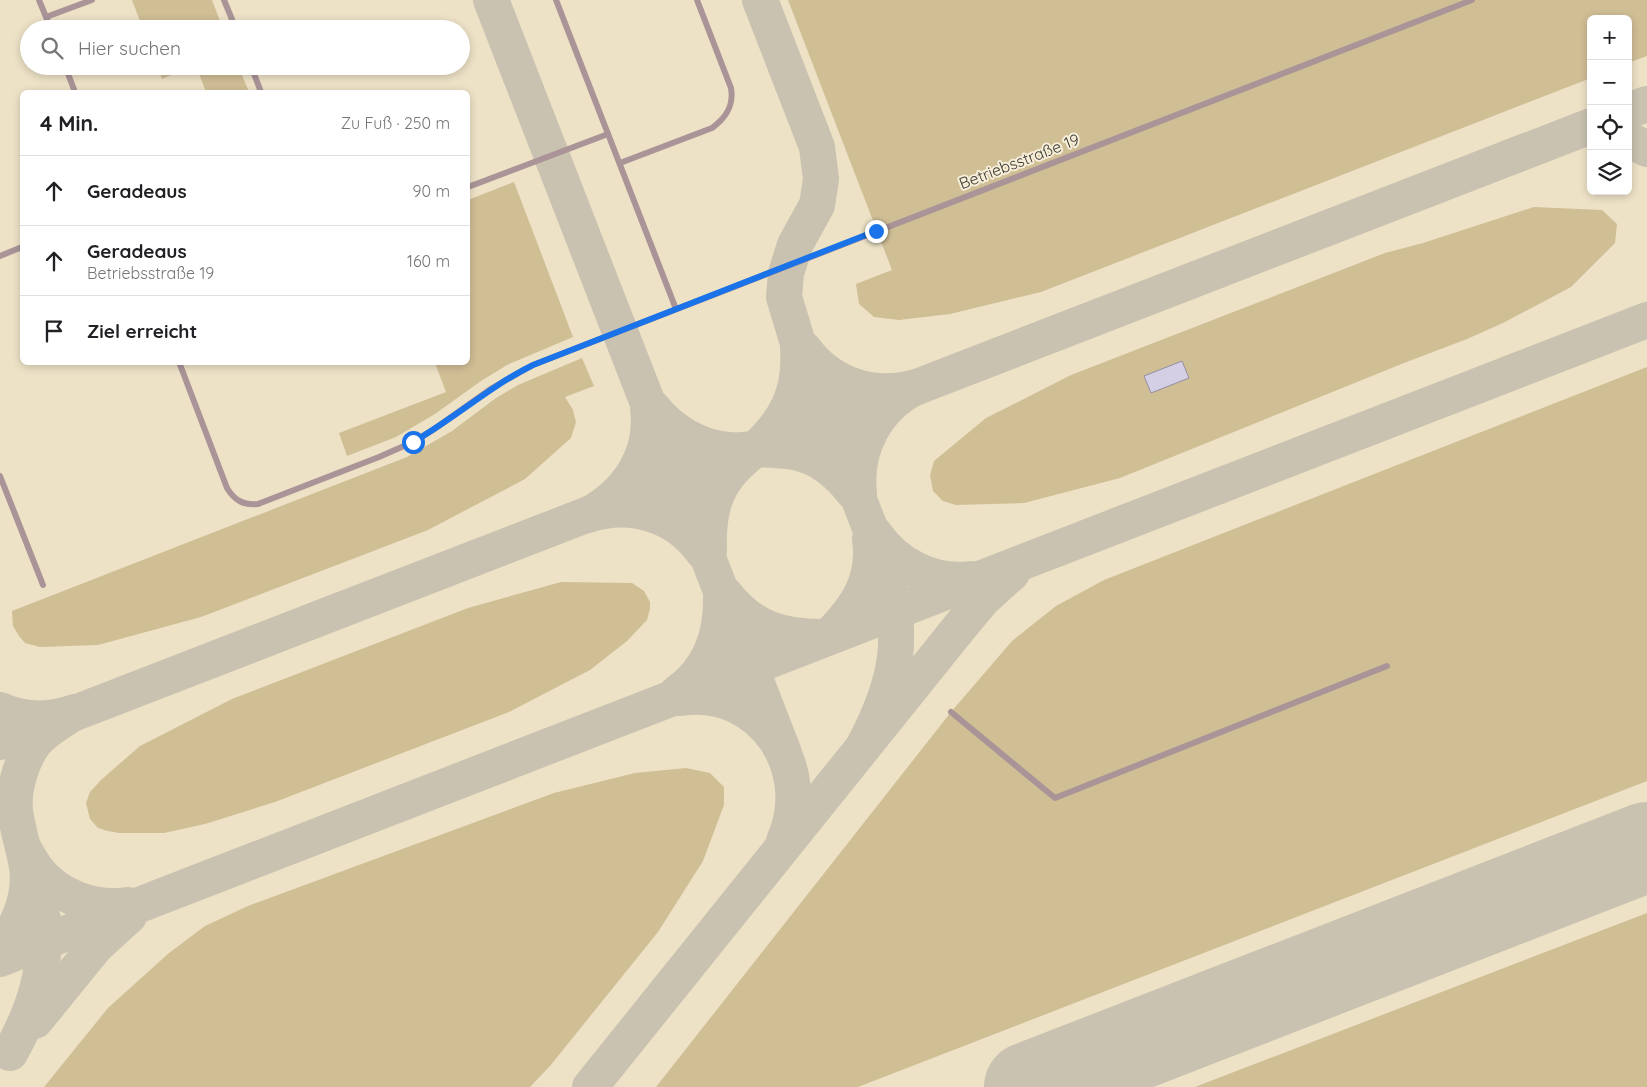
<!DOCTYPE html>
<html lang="de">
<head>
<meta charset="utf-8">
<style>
  :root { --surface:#fff; --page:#f6f6f6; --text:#202124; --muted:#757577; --line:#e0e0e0 }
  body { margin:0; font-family:Quicksand,sans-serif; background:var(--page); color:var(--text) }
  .controls { position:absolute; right:15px; top:15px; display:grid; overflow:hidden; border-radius:8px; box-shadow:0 2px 8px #0003 }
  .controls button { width:45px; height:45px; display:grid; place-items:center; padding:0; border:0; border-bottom:1px solid var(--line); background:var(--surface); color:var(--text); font:25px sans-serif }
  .stop { position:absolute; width:15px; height:15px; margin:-11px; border:4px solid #1a73e8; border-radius:50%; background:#fff }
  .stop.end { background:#1a73e8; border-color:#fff; box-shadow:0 1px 5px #0008 }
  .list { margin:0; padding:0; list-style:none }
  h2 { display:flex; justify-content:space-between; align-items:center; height:65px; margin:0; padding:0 20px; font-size:21px }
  h2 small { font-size:16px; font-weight:400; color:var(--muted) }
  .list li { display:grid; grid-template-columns:32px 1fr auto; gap:15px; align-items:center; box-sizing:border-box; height:70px; padding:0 20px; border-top:1px solid var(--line) }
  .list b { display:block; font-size:19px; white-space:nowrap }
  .list p { margin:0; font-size:16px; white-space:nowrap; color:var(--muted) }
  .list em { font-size:16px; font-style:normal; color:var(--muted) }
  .icon { flex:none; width:28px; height:28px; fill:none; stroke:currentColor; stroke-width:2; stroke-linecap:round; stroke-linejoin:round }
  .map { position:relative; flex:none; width:1647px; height:1087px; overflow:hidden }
  .search { position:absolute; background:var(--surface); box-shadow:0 2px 8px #0003; left:20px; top:20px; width:450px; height:55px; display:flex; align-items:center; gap:12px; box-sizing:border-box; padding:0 18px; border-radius:28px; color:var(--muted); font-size:19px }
  .panel { position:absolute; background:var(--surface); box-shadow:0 2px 8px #0003; left:20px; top:90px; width:450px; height:275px; border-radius:8px }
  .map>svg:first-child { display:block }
</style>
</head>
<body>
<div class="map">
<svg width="1647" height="1087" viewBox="0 0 1647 1087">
  <rect width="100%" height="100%" fill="#f7efda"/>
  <path fill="#ede2c6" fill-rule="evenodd" d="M0,0H1647V1087H0ZM1591,19H1628V191H1591ZM29,29H461V66H29ZM22,92H468V362H22Z"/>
  <g fill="#d0be95">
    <polygon points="132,0 212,0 223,29 143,29"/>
    <polygon points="788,0 1647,0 1647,56 1628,63 1628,19 1591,19 1591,78 1041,292 950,314 899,320 874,317 859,304 856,284 892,270"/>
    <polygon points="157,66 193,66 162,79"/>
    <polygon points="196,66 238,66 249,92 206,92"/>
    <polygon points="514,182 573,337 507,365 481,381 435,414 396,437 347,456 339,433 446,392 435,363 468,362 468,200"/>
    <polygon points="1534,207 1602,210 1617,224 1615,243 1571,287 1503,323 1467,339 1404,363 1120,478 1024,503 956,505 943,501 933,491 930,475 934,461 986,418 1008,407 1071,375 1385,253 1423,243"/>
    <polygon points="582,358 594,386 565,397 573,410 576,422 571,438 525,479 428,530 201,617 98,645 40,647 25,643 19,636 13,626 12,611 407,457 452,431 496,398 518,385"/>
    <polygon points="1647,367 1647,781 858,1087 656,1087 951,712 1012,641 1056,606 1104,580"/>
    <polygon points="561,582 632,583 644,591 650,602 650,609 647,620 627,641 590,670 509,712 275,802 205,824 164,833 119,833 108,831 98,828 90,819 86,803 90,792 101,780 140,746 232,699 468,608"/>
    <polygon points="686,768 710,773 724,787 724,805 703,861 658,932 550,1066 530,1087 44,1087 108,1008 169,953 205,926 248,906 554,793 635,773"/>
    <polygon points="1647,913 1647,1087 1195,1087"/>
  </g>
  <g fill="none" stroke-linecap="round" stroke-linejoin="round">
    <g stroke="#c9c2b0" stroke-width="36">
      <polyline points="491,0 784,753"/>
      <path d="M760,0L817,147L821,179L817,205L795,245L786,273L784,297L797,340L884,564C906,636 898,682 863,747"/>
      <polyline points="1628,111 1647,104"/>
      <polyline points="1628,139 1647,149"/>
      <path d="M804,349C830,385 874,399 916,387C876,407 854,449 859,493"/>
      <path d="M652,407C671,431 699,448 729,450C738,451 747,449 756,449C769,450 789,450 802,454C822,459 841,476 853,492"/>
      <path d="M648,408C654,455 628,493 588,515C631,501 677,515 703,552"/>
      <path d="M875,534C896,565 933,584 971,579"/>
      <path d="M709,551C708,523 711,496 729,474C736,465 745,458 754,450C786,422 801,392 798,349"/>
      <path d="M725,594C753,630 784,638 828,637C856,609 876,581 870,539"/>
      <path d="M677,693C710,670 722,635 721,596"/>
      <path d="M681,698C762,686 816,770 784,841"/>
      <path d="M0,710C25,721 50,721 75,712C62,721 46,729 35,742C22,759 13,788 15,810C17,829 24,848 27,867C31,896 19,926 0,948"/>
      <polyline points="0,742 1591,126"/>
      <path d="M23,847C27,855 32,863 37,870C58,897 95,910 128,905"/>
      <polyline points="0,959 1647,320"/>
      <polyline points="35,1021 96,946 129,916"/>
      <path d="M10,1053C35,1009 47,970 43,919"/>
      <polyline points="590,1087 959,628 983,599 1012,573"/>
    </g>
    <polyline stroke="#c9c2b0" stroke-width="90" points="1029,1087 1647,847"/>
  </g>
  <polygon fill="#d4cfe4" stroke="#938fa2" points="1182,361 1189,378 1151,393 1144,376"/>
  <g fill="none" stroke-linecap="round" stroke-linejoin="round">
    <g stroke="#aa9498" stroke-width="6">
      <polyline points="39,0 51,29"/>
      <polyline points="224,0 236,29"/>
      <polyline points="556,0 676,309"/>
      <polyline points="46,17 92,0"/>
      <polyline points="65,66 75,92"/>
      <polyline points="251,66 261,92"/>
      <path d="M620,163L712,128C726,118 734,106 731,88L697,0"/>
      <polyline points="468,187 608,134"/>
      <polyline points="0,256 22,247"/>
      <path d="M179,362L227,488C235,501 243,505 258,504L379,457L413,442L433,430L492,388L533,365L1472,0"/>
      <polyline points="0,476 43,585"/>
      <polyline points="951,712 1055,798 1387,666"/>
    </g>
  </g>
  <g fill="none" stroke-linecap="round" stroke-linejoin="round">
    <path stroke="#1a73e8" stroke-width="6" d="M413,442C455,418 490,386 533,365L876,231"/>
  </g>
  <g text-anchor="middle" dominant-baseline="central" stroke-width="4" stroke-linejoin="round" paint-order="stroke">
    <g font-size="16" fill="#3e3b33" stroke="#f7efda">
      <text transform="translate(1019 161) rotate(-21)">Betriebsstraße 19</text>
    </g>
  </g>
</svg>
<div class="controls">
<button>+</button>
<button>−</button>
<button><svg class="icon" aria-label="locate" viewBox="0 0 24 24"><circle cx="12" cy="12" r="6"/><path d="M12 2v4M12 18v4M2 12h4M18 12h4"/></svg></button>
<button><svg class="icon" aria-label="layers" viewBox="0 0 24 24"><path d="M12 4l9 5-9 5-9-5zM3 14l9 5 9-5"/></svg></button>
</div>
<div class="stop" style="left:413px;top:442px"></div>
<div class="stop end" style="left:876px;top:231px"></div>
<div class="search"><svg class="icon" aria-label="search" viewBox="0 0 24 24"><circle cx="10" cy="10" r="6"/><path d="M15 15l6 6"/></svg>Hier suchen</div>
<section class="panel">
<h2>4 Min.<small>Zu Fuß · 250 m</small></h2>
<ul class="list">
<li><svg class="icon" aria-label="ahead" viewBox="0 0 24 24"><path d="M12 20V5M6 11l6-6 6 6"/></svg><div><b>Geradeaus</b></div><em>90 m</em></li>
<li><svg class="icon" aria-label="ahead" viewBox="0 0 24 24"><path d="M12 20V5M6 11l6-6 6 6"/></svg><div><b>Geradeaus</b><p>Betriebsstraße 19</p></div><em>160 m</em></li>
<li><svg class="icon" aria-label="arrive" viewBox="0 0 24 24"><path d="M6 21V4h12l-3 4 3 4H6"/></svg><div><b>Ziel erreicht</b></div></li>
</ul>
</section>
</div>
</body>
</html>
